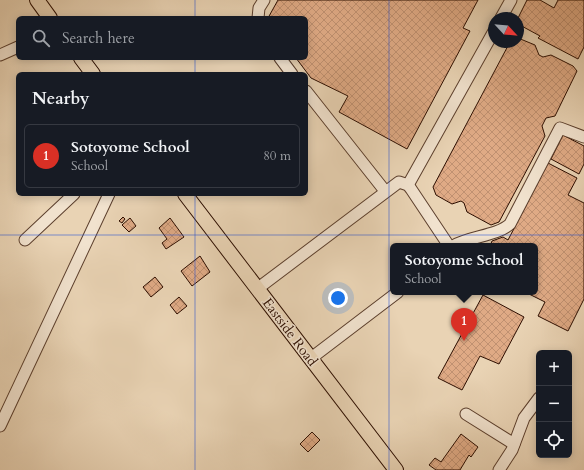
<!DOCTYPE html>
<html lang="en">
<head>
<meta charset="utf-8">
<style>
  :root { --surface:#171b24; --page:#20242c; --text:#f1f3f6; --muted:#9ea1a6; --line:#363941; --accent:#d93025 }
  body { margin:0; font-family:Cardo,serif; background:var(--page); color:var(--text) }
  .controls { position:absolute; right:12px; bottom:12px; display:grid; overflow:hidden; border-radius:6px; box-shadow:0 2px 10px #0003 }
  .controls button { width:36px; height:36px; display:grid; place-items:center; padding:0; border:0; border-bottom:1px solid var(--line); background:var(--surface); color:var(--text); font:20px sans-serif }
  .compass { position:absolute; left:488px; top:12px; width:36px; height:36px; border-radius:50%; background:var(--surface); box-shadow:0 2px 10px #0003; rotate:116deg }
  .you { position:absolute; left:338px; top:298px; width:14px; height:14px; margin:-10px; border:3px solid #fff; border-radius:50%; background:#1a73e8; box-shadow:0 0 0 6px #1a73e833 }
  .badge { display:grid; place-items:center; width:26px; height:26px; border-radius:50%; background:var(--accent); color:#fff; font-size:13px; font-weight:700 }
  .pin { position:absolute; translate:-50% -33px; filter:drop-shadow(0 1px 2px #0008) }
  .pin::after { content:''; position:absolute; top:21px; width:14px; height:12px; background:inherit; clip-path:polygon(0 0,100% 0,50% 100%) }
  .popup { position:absolute; left:390px; top:243px; width:148px; height:52px; box-sizing:border-box; display:grid; place-content:center; border-radius:6px; background:var(--surface); filter:drop-shadow(0 1px 3px #0005); font-size:13px; white-space:nowrap; color:var(--muted) }
  .popup b { font-size:15px; color:var(--text) }
  .popup::after { content:''; position:absolute; left:50%; top:100%; margin-left:-8px; border:8px solid transparent; border-top-color:var(--surface) }
  .list { margin:0; padding:0; list-style:none }
  h2 { display:flex; justify-content:space-between; align-items:center; height:52px; margin:0; padding:0 16px; font-size:17px }
  h2 small { font-size:13px; font-weight:400; color:var(--muted) }
  .list li { display:grid; grid-template-columns:26px 1fr auto; gap:12px; align-items:center; box-sizing:border-box; height:64px; margin:0 8px 8px; padding:0 8px; border:1px solid var(--line); border-radius:6px }
  .list b { display:block; font-size:15px; white-space:nowrap }
  .list p { margin:0; font-size:13px; white-space:nowrap; color:var(--muted) }
  .list em { font-size:13px; font-style:normal; color:var(--muted) }
  .icon { flex:none; width:22px; height:22px; fill:none; stroke:currentColor; stroke-width:2; stroke-linecap:round; stroke-linejoin:round }
  .map { position:relative; flex:none; width:584px; height:470px; overflow:hidden }
  .search { position:absolute; background:var(--surface); box-shadow:0 2px 10px #0003; left:16px; top:16px; width:292px; height:44px; display:flex; align-items:center; gap:10px; box-sizing:border-box; padding:0 14px; border-radius:6px; color:var(--muted); font-size:15px }
  .panel { position:absolute; background:var(--surface); box-shadow:0 2px 10px #0003; left:16px; top:72px; width:292px; height:124px; border-radius:6px }
  .map>svg:first-child { display:block }
</style>
</head>
<body>
<div class="map">
<svg width="584" height="470" viewBox="0 0 584 470">
  <defs>
    <pattern id="building-cross-hatch" width="8" height="8" patternUnits="userSpaceOnUse"><rect width="8" height="8" fill="#dfaa85"/><path d="M0 0l8 8M0 8l8-8" fill="none" stroke="#c09171"/></pattern>
  </defs>
  <rect width="100%" height="100%" fill="#e9d3b4"/>
  <filter id="stains"><feTurbulence type="fractalNoise" baseFrequency=".005" numOctaves="4"/><feColorMatrix values="0 0 0 0 .2 0 0 0 0 .09 0 0 0 0 .02 0 0 0 .5 -.17"/></filter>
  <radialGradient id="worn" r=".72"><stop offset=".6" stop-color="#630" stop-opacity="0"/><stop offset="1" stop-color="#630" stop-opacity=".3"/></radialGradient>
  <g fill="url(#building-cross-hatch)" stroke="#2d0e00">
    <polygon points="278,0 478,0 463,28 470,31 407,149 339,112 348,96 311,78 296,58 306,58 306,18 268,18"/>
    <polygon points="527,0 540,0 554,8 558,0 584,0 584,47 578,59 538,38 540,36 518,24 518,18"/>
    <polygon points="518,38 535,45 539,55 543,57 551,55 573,66 577,71 555,116 546,118 542,126 545,136 499,222 491,225 467,212 464,203 461,201 452,204 436,195 433,187 510,42 518,42"/>
    <polygon points="563,135 584,146 584,164 579,174 551,159"/>
    <polygon points="548,163 577,178 568,195 584,203 584,299 568,331 538,316 545,302 525,292 535,292 535,246 490,246 492,241 503,237 508,240"/>
    <polygon points="123,217 125,219 122,223 119,221"/>
    <polygon points="130,218 136,226 129,232 122,225"/>
    <polygon points="170,218 184,237 166,249 162,243 167,239 159,228"/>
    <polygon points="200,256 210,272 192,286 181,271"/>
    <polygon points="155,277 163,287 151,297 143,287"/>
    <polygon points="483,295 524,317 499,364 480,356 462,390 438,378"/>
    <polygon points="179,297 187,306 177,314 170,305"/>
    <polygon points="312,432 320,440 308,452 300,444"/>
    <polygon points="461,434 478,447 471,457 469,455 460,470 436,470 429,465 435,458 441,462"/>
  </g>
  <g fill="none" stroke-linecap="round" stroke-linejoin="round">
    <defs>
      <g id="minor">
        <polyline points="258,18 259,8 264,0"/>
        <polyline points="501,18 511,0"/>
        <polyline points="0,55 18,47"/>
        <polyline points="280,58 292,74"/>
        <polyline points="306,91 385,191"/>
        <polyline points="408,185 494,31"/>
        <polyline points="25,240 74,194"/>
        <path d="M453,246C470,236 497,236 510,224L560,128L584,137"/>
        <polyline points="257,289 399,182 408,185 411,189 449,246"/>
        <polyline points="310,359 398,292"/>
        <polyline points="466,414 514,444"/>
        <polyline points="0,426 109,194"/>
        <polyline points="499,470 512,450 524,418 539,398"/>
      </g>
      <g id="major">
        <polyline points="37,0 50,18"/>
        <polyline points="81,58 93,74"/>
        <polyline points="185,194 396,470"/>
      </g>
    </defs>
    <use href="#minor" stroke="#5c3f2d" stroke-width="13"/>
    <use href="#major" stroke="#2d0e00" stroke-width="16"/>
    <use href="#minor" stroke="#f1e2ce" stroke-width="11"/>
    <use href="#major" stroke="#e9d3b4" stroke-width="14"/>
  </g>
  <path fill="none" stroke="#1d4ed8" stroke-width="1" stroke-opacity="0.55" d="M195,0V18M389,0V470M195,58V74M195,194V470M0,235H584"/>
  <g text-anchor="middle" dominant-baseline="central" stroke-width="3" stroke-linejoin="round" paint-order="stroke">
    <g font-size="14" fill="#2d0e00" stroke="#f1e2ce">
      <text transform="translate(290 332) rotate(53)">Eastside Road</text>
    </g>
  </g>
  <rect width="100%" height="100%" filter="url(#stains)"/>
  <rect width="100%" height="100%" fill="url(#worn)"/>
</svg>
<div class="controls">
<button>+</button>
<button>−</button>
<button><svg class="icon" aria-label="locate" viewBox="0 0 24 24"><circle cx="12" cy="12" r="6"/><path d="M12 2v4M12 18v4M2 12h4M18 12h4"/></svg></button>
</div>
<svg class="compass" viewBox="-18 -18 36 36"><path d="M0-13l5 13h-10z" fill="#e53935"/><path d="M0 13l5-13h-10z" fill="#9ea1a6"/></svg>
<div class="you"></div>
<div class="pin badge" style="left:464px;top:341px">1</div>
<div class="popup"><b>Sotoyome School</b>School</div>
<div class="search"><svg class="icon" aria-label="search" viewBox="0 0 24 24"><circle cx="10" cy="10" r="6"/><path d="M15 15l6 6"/></svg>Search here</div>
<section class="panel">
<h2>Nearby<small></small></h2>
<ul class="list">
<li><span class="badge">1</span><div><b>Sotoyome School</b><p>School</p></div><em>80 m</em></li>
</ul>
</section>
</div>
</body>
</html>
